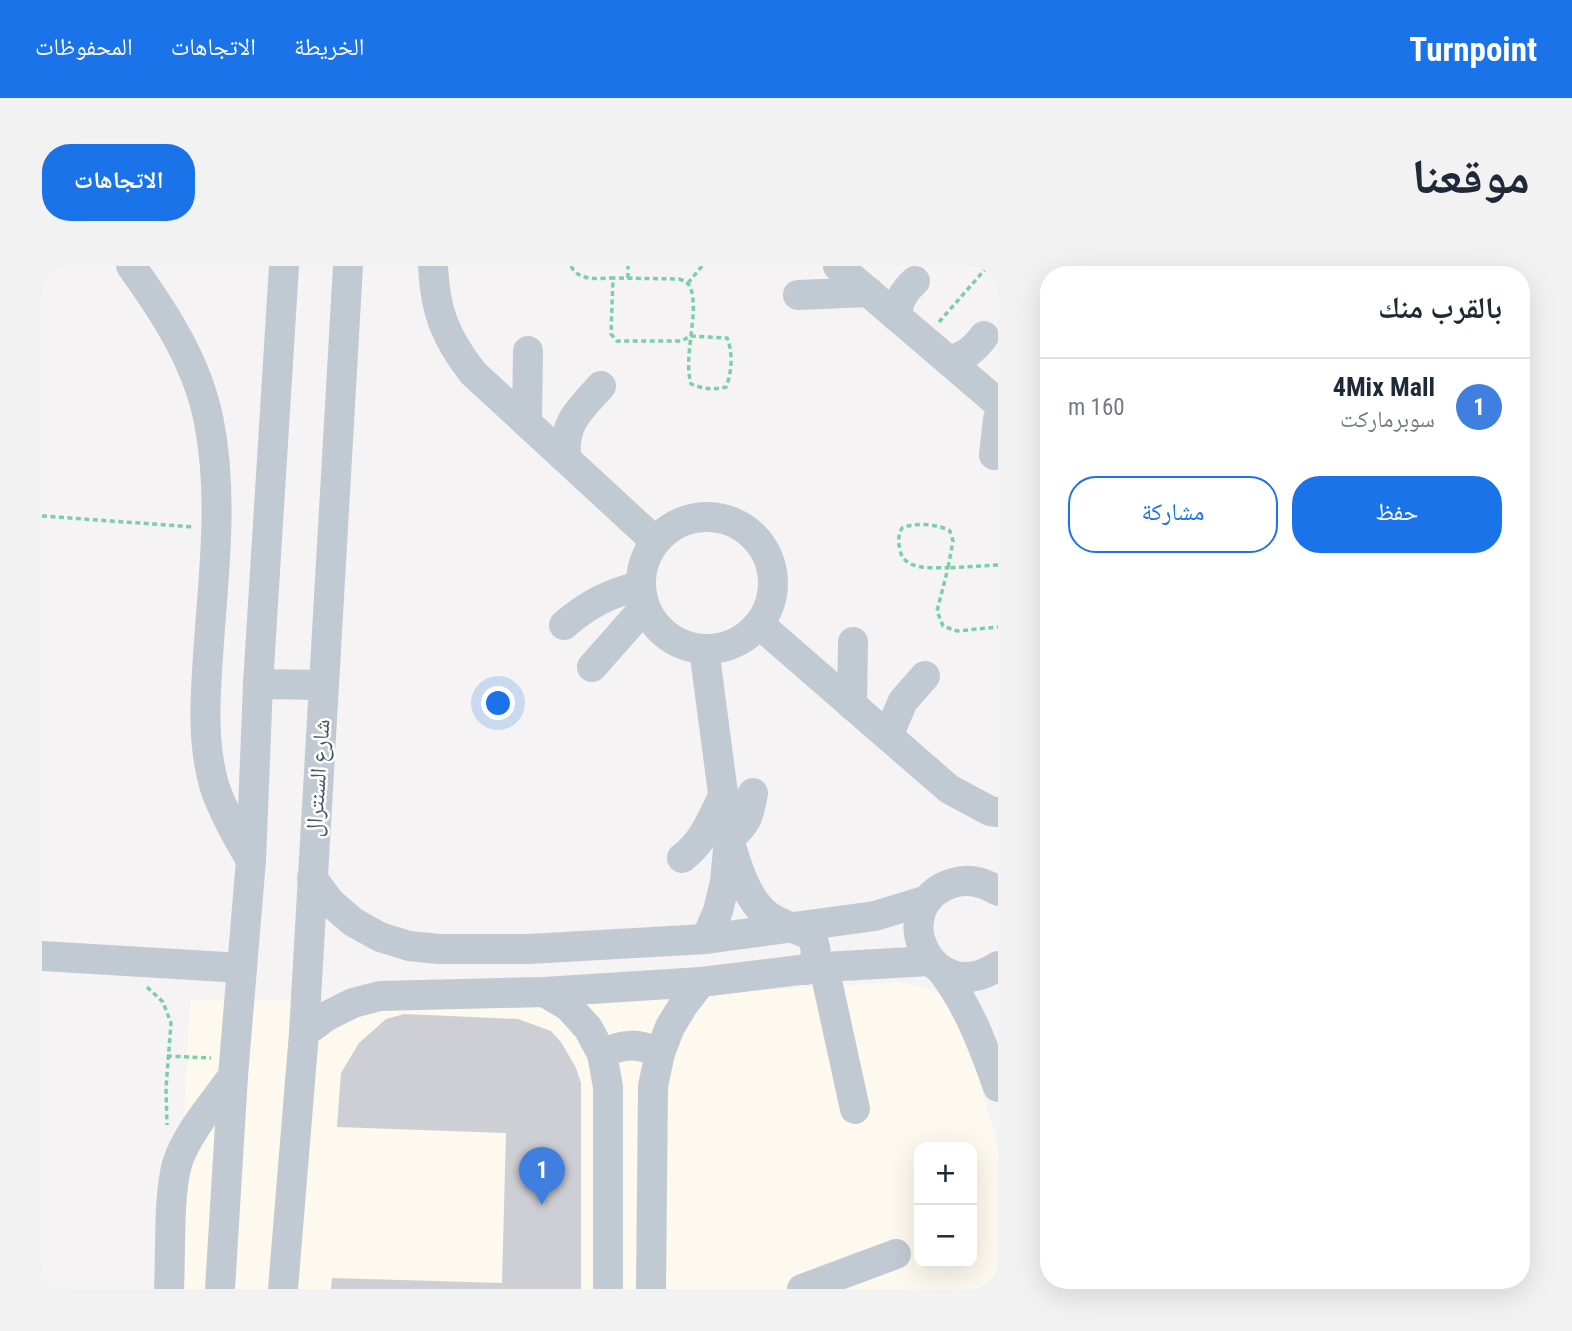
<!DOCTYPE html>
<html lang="ar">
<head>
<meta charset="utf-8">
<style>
  :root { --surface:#fff; --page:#f2f2f3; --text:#1f2937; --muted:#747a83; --line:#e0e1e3; --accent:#1a73e8 }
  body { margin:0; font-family:"Roboto Condensed","Noto Naskh Arabic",sans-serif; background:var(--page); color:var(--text); direction:rtl }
  .controls { position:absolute; right:21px; bottom:21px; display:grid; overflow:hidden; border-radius:14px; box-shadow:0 7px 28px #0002 }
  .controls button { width:63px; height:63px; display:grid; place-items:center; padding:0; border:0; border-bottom:2px solid var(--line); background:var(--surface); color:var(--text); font:35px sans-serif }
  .you { position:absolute; left:457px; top:438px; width:24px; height:24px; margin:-18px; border:5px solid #fff; border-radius:50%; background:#1a73e8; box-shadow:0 0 0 10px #1a73e833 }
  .badge { display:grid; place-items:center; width:46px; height:46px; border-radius:50%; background:var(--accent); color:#fff; font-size:23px; font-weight:700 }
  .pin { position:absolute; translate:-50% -58px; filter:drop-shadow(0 2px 4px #0008) }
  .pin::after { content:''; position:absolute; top:37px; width:24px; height:21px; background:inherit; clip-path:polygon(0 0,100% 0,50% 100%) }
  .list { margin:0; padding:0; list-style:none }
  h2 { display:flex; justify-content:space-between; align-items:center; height:91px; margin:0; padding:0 28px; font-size:30px }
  h2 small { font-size:23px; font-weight:400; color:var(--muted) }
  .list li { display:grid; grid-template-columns:46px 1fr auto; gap:21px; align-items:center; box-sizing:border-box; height:98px; padding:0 28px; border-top:2px solid var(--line) }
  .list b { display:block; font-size:26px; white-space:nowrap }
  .list p { margin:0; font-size:23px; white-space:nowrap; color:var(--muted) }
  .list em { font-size:23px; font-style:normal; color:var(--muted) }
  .actions { display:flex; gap:14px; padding:21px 28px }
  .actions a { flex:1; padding:16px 0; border:2px solid var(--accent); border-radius:28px; text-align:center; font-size:24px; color:var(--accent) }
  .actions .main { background:var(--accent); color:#fff }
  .map { position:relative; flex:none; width:956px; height:1023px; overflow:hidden; direction:ltr; border-radius:28px }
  header { display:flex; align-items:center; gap:42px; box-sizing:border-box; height:98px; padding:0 35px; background:var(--accent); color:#fff }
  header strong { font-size:33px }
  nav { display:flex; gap:38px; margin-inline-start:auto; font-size:24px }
  .intro { display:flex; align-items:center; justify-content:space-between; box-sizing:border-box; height:168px; padding:0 42px }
  h1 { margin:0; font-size:49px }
  .button { padding:18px 32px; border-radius:28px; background:var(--accent); color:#fff; font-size:24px; font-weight:700 }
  main { display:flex; gap:42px; padding:0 42px }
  aside { flex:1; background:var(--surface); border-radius:28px; box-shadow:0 7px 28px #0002 }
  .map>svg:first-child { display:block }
</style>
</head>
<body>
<header>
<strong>Turnpoint</strong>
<nav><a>الخريطة</a><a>الاتجاهات</a><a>المحفوظات</a></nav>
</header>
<div class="intro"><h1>موقعنا</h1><a class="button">الاتجاهات</a></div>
<main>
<aside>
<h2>بالقرب منك<small></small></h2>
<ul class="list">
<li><span class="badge" style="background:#3f7fe0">1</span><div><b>4Mix Mall</b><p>سوبرماركت</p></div><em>160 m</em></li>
</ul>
<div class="actions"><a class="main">حفظ</a><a>مشاركة</a></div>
</aside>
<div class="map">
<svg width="956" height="1023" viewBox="0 0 956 1023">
  <rect width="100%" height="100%" fill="#f5f3f3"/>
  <path fill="#fdf9ef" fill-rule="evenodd" d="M858,716L895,725L919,748L956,881V1023H133L148,734L508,737ZM877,881H930V997H877Z"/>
  <polygon fill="#cdcfd5" points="362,748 476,753 509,765 519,776 534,802 539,817 539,1023 289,1023 290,1012 460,1017 464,867 295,861 299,807 317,777 344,753"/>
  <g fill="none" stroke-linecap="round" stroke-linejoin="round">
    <g stroke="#7ad0a6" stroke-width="3.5" stroke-dasharray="5 3.5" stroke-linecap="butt">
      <path d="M529,0C537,16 556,12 571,12L569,68L575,75H640L648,70L685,72C691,85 690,107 684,121C672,124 661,123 649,118C641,89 657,49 649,23C647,17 643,15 637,13L571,12"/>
      <polyline points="586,12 586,0"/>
      <polyline points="646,17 660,0"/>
      <polyline points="897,56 946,0"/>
      <polyline points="0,250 152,261"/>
      <path d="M956,299L906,302L911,275L908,265C896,258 873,256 860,262C856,270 856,274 858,284C862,305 889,301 906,302L895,345L901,360L915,365L956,361"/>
      <polyline points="105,721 121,736 129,757 124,822 125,859"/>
      <polyline points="125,790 169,792"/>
    </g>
    <g stroke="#c1cad2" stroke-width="30">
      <path d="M89,0C123,47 156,98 167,156C182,233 171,313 166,390C163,434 160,480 173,522C182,548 195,571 209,594"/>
      <path d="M391,0C393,45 403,71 431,107L613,275"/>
      <polyline points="796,0 956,137"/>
      <polyline points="756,29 827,26"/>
      <path d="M854,50C857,34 862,25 873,15"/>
      <path d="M907,95C923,90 932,84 942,70"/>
      <polyline points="485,155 486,85"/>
      <polyline points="952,189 956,153"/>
      <path d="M524,191C521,157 537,144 559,120"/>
      <circle cx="665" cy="317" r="66"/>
      <polyline points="717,358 907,523 948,545 956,546"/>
      <path d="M522,359C546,338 568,327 598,320"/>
      <polyline points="662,383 687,573 683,616 676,645 664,673"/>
      <polyline points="550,401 603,341"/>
      <polyline points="216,418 281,419"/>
      <polyline points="810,439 811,376"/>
      <polyline points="846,470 861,435 883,410"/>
      <path d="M687,573C705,557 707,551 711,527"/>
      <path d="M689,580C696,603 705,633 725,649C738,659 755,662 769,670C776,685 776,693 764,704"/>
      <path d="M640,592C662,576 670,552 682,528"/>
      <polyline points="270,612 288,636 311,656 338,671 367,680 397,683 487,683 664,673 833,650 885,634"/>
      <path d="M956,625C942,616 927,612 911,617C841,639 889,745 956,700"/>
      <polyline points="0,690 200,702"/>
      <polyline points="782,701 813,843"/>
      <path d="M900,705C927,741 941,779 956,821"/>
      <polyline points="502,726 526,740 546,762 560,788 566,821 566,1023"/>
      <polyline points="262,767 285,750 311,737 338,730 502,726 659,716 782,701 888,695"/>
      <path d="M560,788C581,777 596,777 618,787"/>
      <path d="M127,1023C129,987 126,931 135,898C145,866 172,837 191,810"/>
      <polyline points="178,1023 191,810 209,594 216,418 242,0"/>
      <polyline points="241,1023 262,767 306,0"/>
      <polyline points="609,1023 611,820 618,787 628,761 642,738 659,716"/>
      <polyline points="760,1023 854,988"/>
    </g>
  </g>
  <g text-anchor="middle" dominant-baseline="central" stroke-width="5" stroke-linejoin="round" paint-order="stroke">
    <g font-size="23" fill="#4a5661" stroke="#fff">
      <text transform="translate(276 512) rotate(-86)">شارع السنترال</text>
    </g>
  </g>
</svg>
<div class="controls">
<button>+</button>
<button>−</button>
</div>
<div class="you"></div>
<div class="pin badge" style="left:500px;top:939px;background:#3f7fe0">1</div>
</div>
</main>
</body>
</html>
